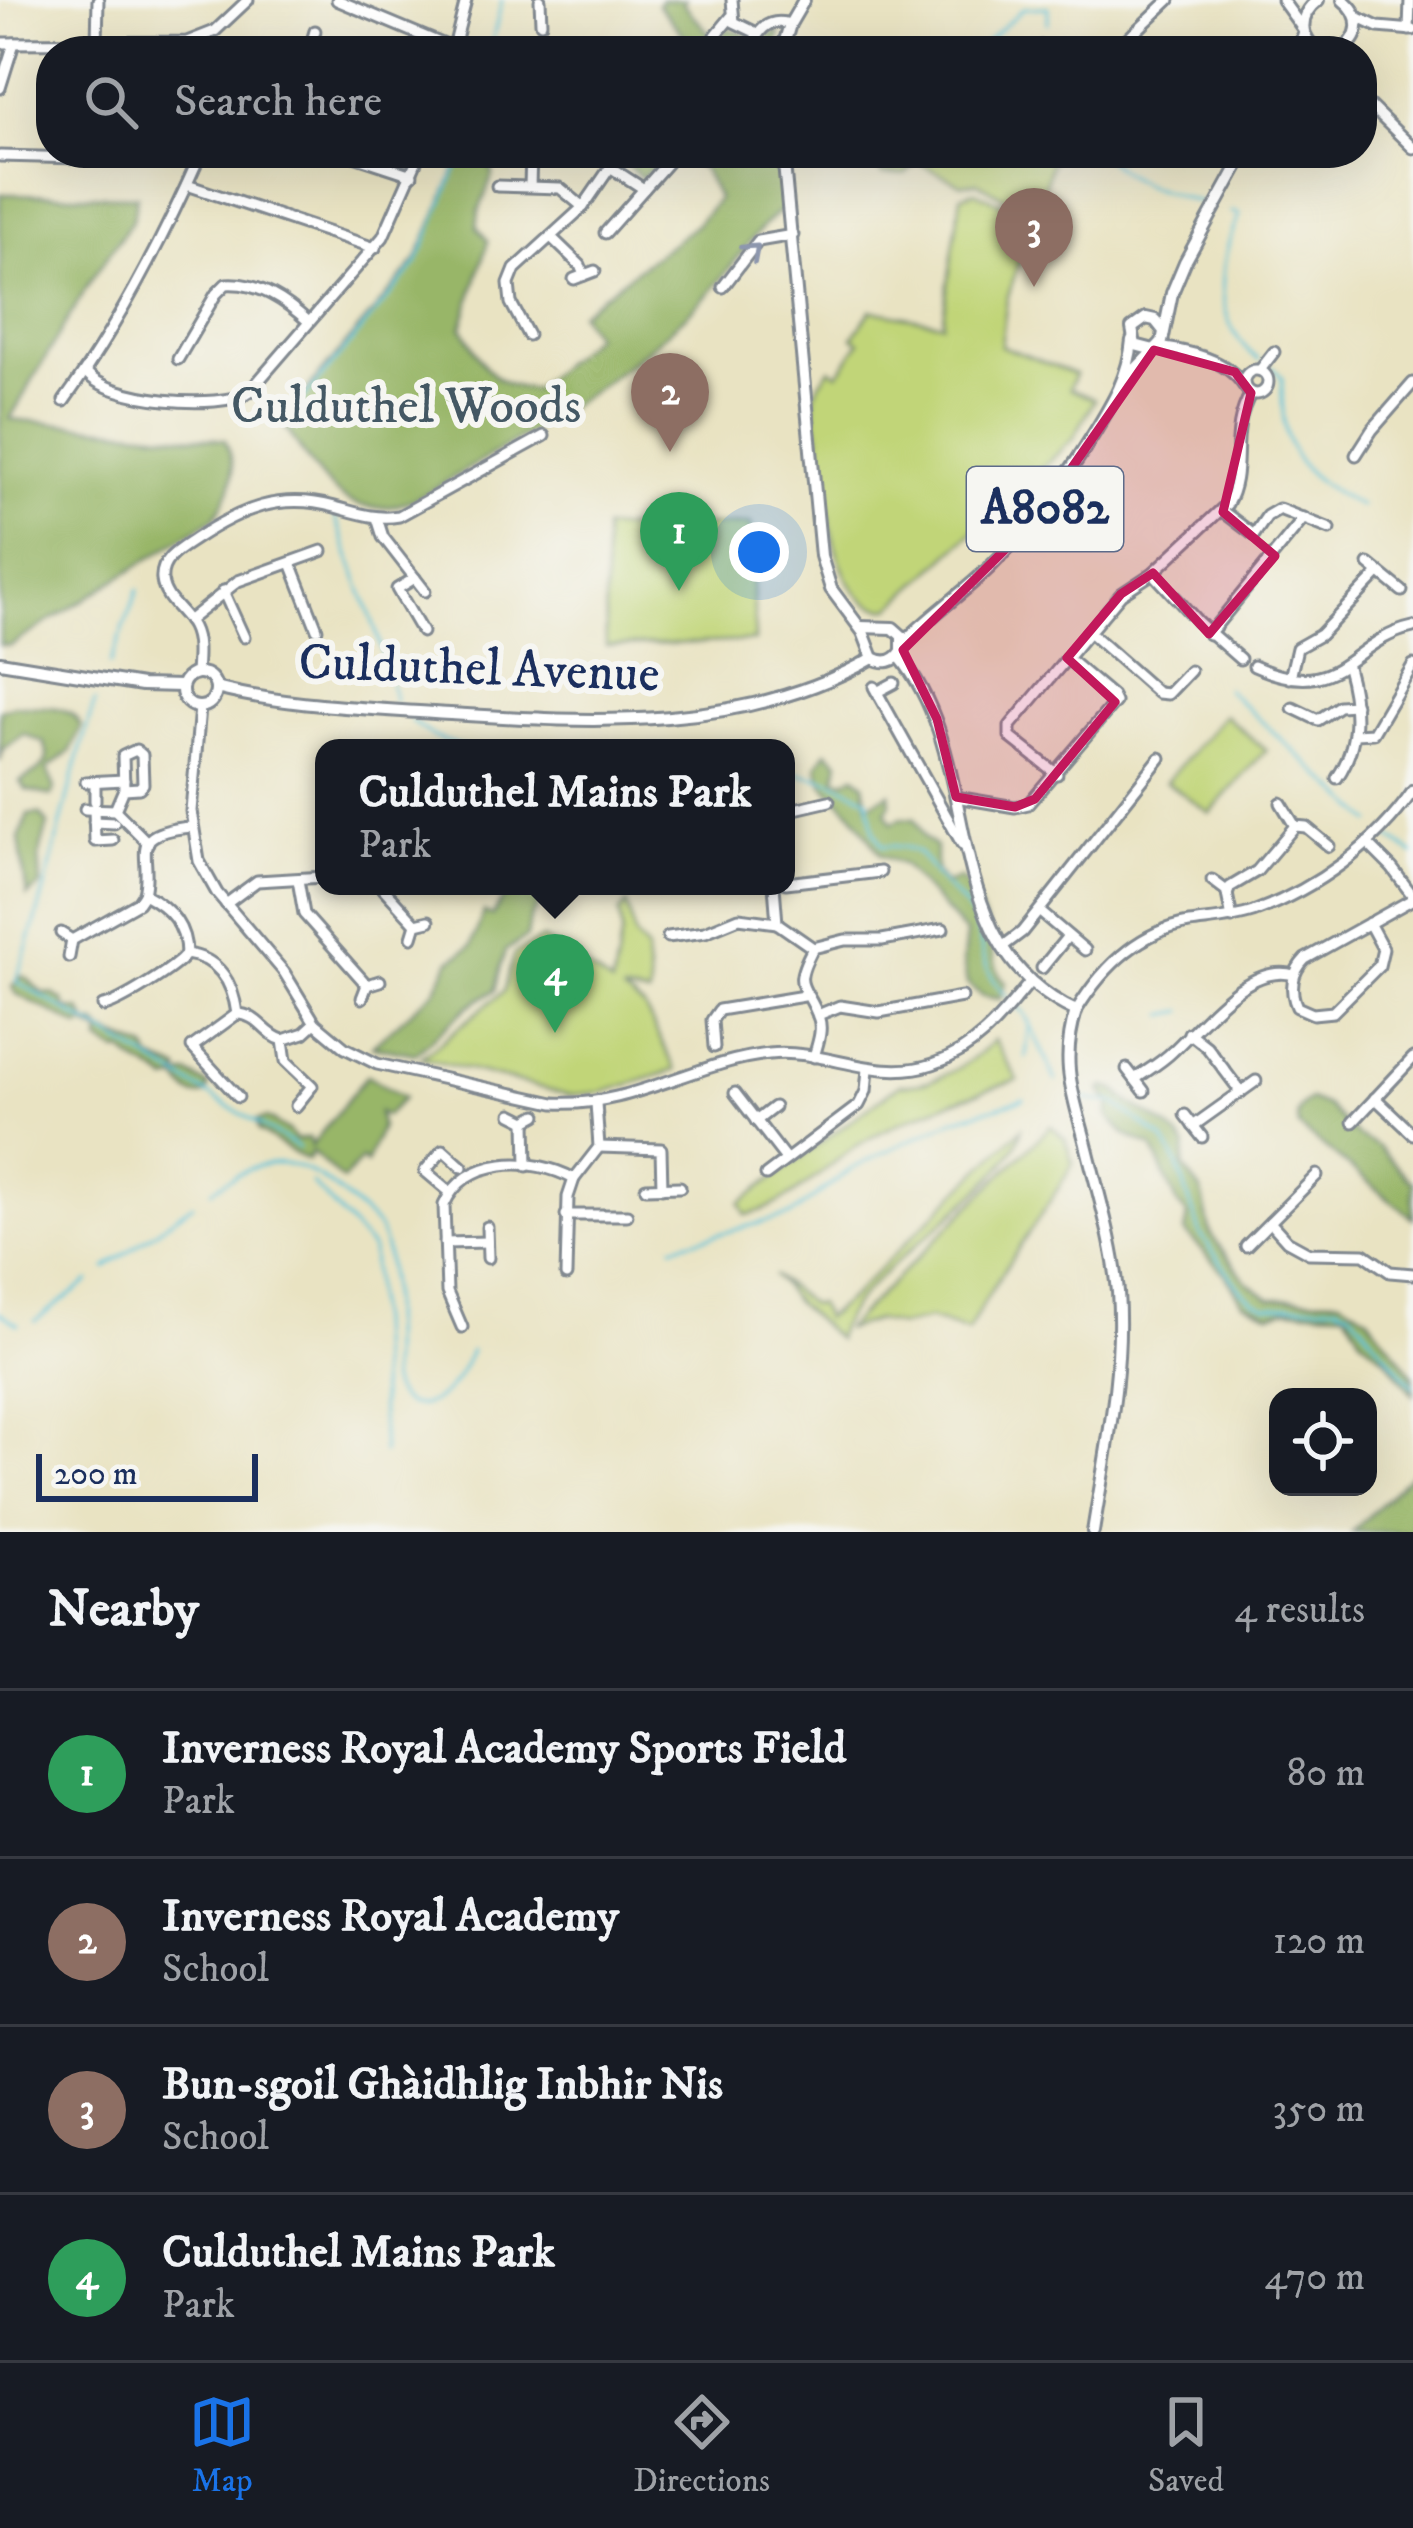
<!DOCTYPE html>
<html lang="en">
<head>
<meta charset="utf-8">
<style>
  :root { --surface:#171b24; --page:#20242c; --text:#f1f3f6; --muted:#9ea1a6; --line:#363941; --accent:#1a73e8 }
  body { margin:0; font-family:"IM FELL DW Pica",serif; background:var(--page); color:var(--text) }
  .controls { position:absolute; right:36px; bottom:36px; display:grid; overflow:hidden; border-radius:24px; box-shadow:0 12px 48px #0002 }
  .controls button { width:108px; height:108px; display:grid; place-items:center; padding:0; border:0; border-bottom:3px solid var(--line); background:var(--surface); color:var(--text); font:60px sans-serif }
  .scale { position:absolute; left:36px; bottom:30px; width:222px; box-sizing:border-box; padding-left:12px; border:6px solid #1b2f5e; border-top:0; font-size:33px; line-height:42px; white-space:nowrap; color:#1b2f5e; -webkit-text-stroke:9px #f6f6f2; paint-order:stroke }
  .you { position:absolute; left:759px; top:552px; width:42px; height:42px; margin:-30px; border:9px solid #fff; border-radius:50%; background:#1a73e8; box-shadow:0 0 0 18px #1a73e833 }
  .badge { display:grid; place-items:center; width:78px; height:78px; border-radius:50%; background:var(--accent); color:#fff; font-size:39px; font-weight:700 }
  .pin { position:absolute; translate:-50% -99px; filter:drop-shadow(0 3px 6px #0008) }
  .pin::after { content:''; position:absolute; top:63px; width:42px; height:36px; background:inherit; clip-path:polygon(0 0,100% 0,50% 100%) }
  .popup { position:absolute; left:315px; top:739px; width:480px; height:156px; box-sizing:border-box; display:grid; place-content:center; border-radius:24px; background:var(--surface); filter:drop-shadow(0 3px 9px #0005); font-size:39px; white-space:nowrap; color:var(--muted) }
  .popup b { font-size:45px; color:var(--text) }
  .popup::after { content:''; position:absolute; left:50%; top:100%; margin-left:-24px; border:24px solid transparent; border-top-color:var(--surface) }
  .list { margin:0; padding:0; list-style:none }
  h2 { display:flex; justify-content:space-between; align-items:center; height:156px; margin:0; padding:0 48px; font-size:51px }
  h2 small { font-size:39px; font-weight:400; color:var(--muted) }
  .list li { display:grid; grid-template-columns:78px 1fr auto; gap:36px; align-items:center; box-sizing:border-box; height:168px; padding:0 48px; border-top:3px solid var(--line) }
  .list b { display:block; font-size:45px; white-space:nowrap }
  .list p { margin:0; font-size:39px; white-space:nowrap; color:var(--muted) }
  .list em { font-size:39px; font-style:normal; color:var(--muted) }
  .icon { flex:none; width:66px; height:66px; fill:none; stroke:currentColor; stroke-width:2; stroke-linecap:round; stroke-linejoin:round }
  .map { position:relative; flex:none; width:1413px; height:1532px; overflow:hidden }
  .search { position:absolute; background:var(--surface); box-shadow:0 12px 48px #0002; left:36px; right:36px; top:36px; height:132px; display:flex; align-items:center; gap:30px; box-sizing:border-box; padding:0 42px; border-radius:48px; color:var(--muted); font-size:45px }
  .sheet { height:828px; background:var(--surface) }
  nav { display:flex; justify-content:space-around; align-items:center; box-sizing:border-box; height:168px; border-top:3px solid var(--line); background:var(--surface); font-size:33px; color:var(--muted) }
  nav a { display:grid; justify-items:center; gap:6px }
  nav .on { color:var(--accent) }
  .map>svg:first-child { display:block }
</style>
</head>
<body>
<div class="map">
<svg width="1413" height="1532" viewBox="0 0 1413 1532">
  <rect width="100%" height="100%" fill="#f6f6f2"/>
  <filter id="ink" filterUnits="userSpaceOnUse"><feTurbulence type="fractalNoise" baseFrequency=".00833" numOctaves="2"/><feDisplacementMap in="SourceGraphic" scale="24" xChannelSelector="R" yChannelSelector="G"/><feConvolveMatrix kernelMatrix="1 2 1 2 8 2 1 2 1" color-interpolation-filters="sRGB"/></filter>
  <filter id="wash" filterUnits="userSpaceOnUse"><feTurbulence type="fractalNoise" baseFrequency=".004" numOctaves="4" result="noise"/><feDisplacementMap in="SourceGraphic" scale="48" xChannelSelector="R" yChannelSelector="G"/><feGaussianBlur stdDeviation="2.7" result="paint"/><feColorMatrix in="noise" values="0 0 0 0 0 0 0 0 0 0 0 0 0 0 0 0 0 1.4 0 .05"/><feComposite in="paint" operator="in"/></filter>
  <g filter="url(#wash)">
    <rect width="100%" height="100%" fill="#e9e3c2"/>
    <g fill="#c1d578" stroke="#6e826b" stroke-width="3">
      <polygon points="868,153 1054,153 1041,198 1019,206 977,182 961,184 917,162 905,174 882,174"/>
      <path d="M975,191L1033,219L1007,299L1001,346L1075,374L1069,389L1095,399L1073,439L891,608C831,613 825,489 821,449C819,432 812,409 815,393C817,385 825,376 830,369L838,374L860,342L853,337L871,310L942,323L961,196Z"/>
      <polygon points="751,524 755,641 606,646 604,529"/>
      <polygon points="1224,715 1266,750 1210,813 1166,782"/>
      <path d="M627,904L635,937L647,951C644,966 653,979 649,996L622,992L644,1007L676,1070L604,1092L570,1095L421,1058L504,991L514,954L543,939L612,985L622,933L619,913Z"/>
      <path d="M994,1040L1018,1080C967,1096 910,1114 863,1142C822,1167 795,1204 746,1215L740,1203L900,1084C932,1088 972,1063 994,1040Z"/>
      <path d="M1051,1126L1065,1139L1073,1164C1040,1221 998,1272 968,1332L929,1319L900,1326L876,1320L844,1330Z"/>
      <path d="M1021,1129C1015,1189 842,1280 837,1339L796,1303L773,1275L811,1305L816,1303L825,1318L852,1296Z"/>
    </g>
    <g fill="#98b668" stroke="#5a7263" stroke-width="3">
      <polygon points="660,0 685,0 683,4 718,43 728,28 763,41 775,32 780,34 775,51 697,51 658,5"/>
      <path d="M463,153H486L493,174L479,211L477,227L488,241L462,327C482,361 489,387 533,389L594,335L579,313L696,225L718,199L702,168L667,154L642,178L623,162L627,153H778L786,206C753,230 735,266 707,295C639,364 555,419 471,467C448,480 424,497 398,505C382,510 359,508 345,499C319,482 299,446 281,421L416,261Z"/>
      <path d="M0,194L137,196L133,219L89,283L10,419L225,440C239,472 233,490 214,518L10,646L0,645Z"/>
      <path d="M15,705C41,710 69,699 81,727L70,752L47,769L55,788L52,796L26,790L20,782C35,771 55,767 44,743L24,734L3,749L0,762V710Z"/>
      <path d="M827,751L839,761L836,779L845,781L854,775L864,783L868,805L890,793L891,803L886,812L892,823L901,818L915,819L924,838L936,847V871L945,884L960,878C972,890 982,912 988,929C994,949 991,967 1006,983L1000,999L983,996L967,984L963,961L966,934L903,865L881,855L853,814L823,784L817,766Z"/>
      <polygon points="40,814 48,824 39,856 41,885 27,896 19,839 28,815"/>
      <polygon points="517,886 550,886 530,919 527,937 505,951 495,990 470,1005 415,1054 372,1046 435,990 450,961 471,946 484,912 492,916 504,897"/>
      <path d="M20,977H26L42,993L53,994L64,1001L66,1009L80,1010L88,1024H96L103,1032L147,1049L151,1059L180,1070L179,1077L189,1074L209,1086L206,1094C191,1102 184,1086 177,1079L168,1082C152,1066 137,1068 123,1051L117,1052L100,1042L101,1034L85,1024L80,1027L15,993L12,987Z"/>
      <path d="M367,1075L404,1098L386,1116L379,1112L381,1126L366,1164L361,1159L343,1181L312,1152L308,1160C290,1152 273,1140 259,1131L256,1121L267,1118L288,1131L295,1140L309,1138L311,1146Z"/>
      <path d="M1105,1087L1116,1090C1135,1112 1168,1119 1186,1147L1183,1167L1202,1192L1211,1235L1247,1282L1270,1298L1340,1299L1354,1307L1368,1316L1413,1375V1394L1386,1358L1361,1338L1346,1311L1285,1309L1271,1314L1243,1302L1225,1274L1185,1232L1188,1215L1178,1205L1152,1147L1126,1135L1108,1116L1110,1104L1101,1090Z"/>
      <path d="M1310,1099L1327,1106L1356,1135L1377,1146L1413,1183V1218L1299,1127C1294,1113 1299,1108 1310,1099Z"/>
      <polygon points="1413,1472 1413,1532 1352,1532"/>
    </g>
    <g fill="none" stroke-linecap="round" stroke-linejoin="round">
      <g stroke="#5bc2d8" stroke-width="3">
        <polyline points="985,43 1024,8 1048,7 1048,23"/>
        <polyline points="490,51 502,0"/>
        <path d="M1101,153C1133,187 1161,190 1204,204"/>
        <path d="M1232,212L1240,214C1217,262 1211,324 1259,360"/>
        <path d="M1272,367L1282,377C1281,453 1294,471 1360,506"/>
        <polyline points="291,414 417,263 463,153"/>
        <polyline points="335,516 375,628 395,700"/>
        <polyline points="110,664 138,590"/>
        <polyline points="1226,689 1372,822"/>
        <path d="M95,702C64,793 50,890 16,981L299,1148"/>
        <polyline points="411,721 434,737 465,748"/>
        <polyline points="569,748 591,748"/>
        <polyline points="627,748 665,747"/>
        <path d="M786,770L831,781L868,798L874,831L883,846C925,845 919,857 943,884C954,896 967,905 974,921C986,954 980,970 1009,998"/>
        <polyline points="1388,836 1413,854"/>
        <polyline points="1017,1006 1025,1014 1056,1081"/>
        <polyline points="1165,1015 1184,1011"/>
        <polyline points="1026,1057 1029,1029"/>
        <polyline points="1084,1099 1114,1103 1163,1139 1176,1161 1201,1235 1241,1290 1253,1300 1266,1306 1337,1305 1350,1310 1413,1386"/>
        <polyline points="312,1183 372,1249 383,1453"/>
        <path d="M212,1190C287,1137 316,1171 376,1225C396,1250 389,1342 390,1378C396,1414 430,1412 450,1387C459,1377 465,1363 471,1351"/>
        <polyline points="673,1246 791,1215 850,1170 881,1154 955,1119 1024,1099"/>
        <polyline points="106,1268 193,1204"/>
        <polyline points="0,1313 18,1324"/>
        <polyline points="35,1321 89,1281"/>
      </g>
    </g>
  </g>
  <g filter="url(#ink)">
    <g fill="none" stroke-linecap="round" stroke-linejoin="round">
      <defs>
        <g id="minor">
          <polyline points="337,0 454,49"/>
          <polyline points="540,0 541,23"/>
          <polyline points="732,0 734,22 757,33"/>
          <polyline points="1282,0 1303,29"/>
          <polyline points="1357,17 1378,27 1413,30"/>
          <polyline points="1409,30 1410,0"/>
          <polyline points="1134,33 1151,51"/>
          <polyline points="716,35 731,17"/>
          <polyline points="0,43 187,42 215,31 248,0"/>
          <polyline points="97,43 98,0"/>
          <polyline points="309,51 315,31"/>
          <polyline points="453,51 466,0"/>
          <path d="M748,51C758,32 766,17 790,24"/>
          <polyline points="1039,51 1041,46"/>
          <polyline points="1115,51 1169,0"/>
          <polyline points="1167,51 1179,45"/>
          <polyline points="0,88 14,43"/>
          <polyline points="1362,98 1413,148"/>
          <polyline points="345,153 412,175"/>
          <polyline points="0,156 197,161"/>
          <polyline points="613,169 644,189"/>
          <polyline points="187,185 375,248"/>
          <polyline points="497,186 560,188 583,207"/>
          <polyline points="530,186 531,153"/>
          <polyline points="605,233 668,162"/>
          <polyline points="551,237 580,265 584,275"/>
          <polyline points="574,279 595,271"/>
          <polyline points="723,287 758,241 793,235"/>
          <polyline points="528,335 511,303 509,284 515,269 583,207 620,153"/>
          <path d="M1158,347C1188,351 1227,359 1244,386"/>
          <path d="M178,359L216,294L226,284C259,282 286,301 309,322"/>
          <circle cx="1256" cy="382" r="12"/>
          <polyline points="1260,370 1274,352"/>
          <path d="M87,373C108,401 220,411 249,392L383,237L420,153"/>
          <path d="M64,401C118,326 163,239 201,153"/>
          <polyline points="1356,455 1372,430 1413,383"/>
          <polyline points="1221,510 1254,535 1267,516 1279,509 1330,529"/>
          <polyline points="377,518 383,537 425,591"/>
          <polyline points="291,563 317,629"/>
          <polyline points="1369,564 1402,591"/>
          <polyline points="1153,573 1199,623 1240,659"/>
          <polyline points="415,578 397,589 422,632"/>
          <polyline points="223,591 244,637"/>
          <polyline points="188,621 238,581 322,551"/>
          <polyline points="1089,632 1158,693 1168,694 1190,671"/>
          <polyline points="1209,634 1304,518"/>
          <path d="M1254,666C1342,705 1346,642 1413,627"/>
          <path d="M196,673C197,658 199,641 192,627C184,611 164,600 162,580C160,559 180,549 195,539C241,509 280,492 335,507C357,513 376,520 399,516L544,436"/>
          <polyline points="1290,678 1297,648 1320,635 1379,573"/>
          <polyline points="874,687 962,844"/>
          <polyline points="877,692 894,683"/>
          <path d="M200,707L191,811L199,861L217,893L284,972L315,1023L345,1048L377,1064L554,1103C631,1108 694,1062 769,1054C825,1048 876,1083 933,1064C976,1050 1002,1016 1030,982"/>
          <polyline points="1293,708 1318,720 1339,706 1355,705"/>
          <polyline points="1355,734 1373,733 1413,665"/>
          <path d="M1057,774L1010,737V726L1121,594L1153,573L1227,504C1247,469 1227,434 1251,393"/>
          <path d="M1337,778C1360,744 1358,706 1347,667"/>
          <polyline points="86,782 124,780"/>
          <polyline points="95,782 95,801"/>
          <polyline points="956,797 1015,807 1028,804 1110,708 1115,702 1112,696 1067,658"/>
          <polyline points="1281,803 1295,826 1306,827 1329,846"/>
          <polyline points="85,809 115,810 148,843"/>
          <polyline points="94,809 95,841 113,840"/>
          <polyline points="115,810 124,789 123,756 136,750 142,755 143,784 139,788 124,789"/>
          <polyline points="786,811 829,801"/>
          <polyline points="94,822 114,823"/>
          <path d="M191,827C123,833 154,854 144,894C169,907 186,925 186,954C219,958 233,983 237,1014C259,1014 264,1035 283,1040L304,1033L315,1023"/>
          <polyline points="1368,844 1392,868 1413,896"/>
          <polyline points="298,880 304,914 367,985"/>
          <polyline points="1212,880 1228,892"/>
          <polyline points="786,883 880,872"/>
          <polyline points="381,886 416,924"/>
          <polyline points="774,886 777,923 813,948"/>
          <polyline points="226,904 257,881 324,877"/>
          <polyline points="1039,911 1085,950"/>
          <polyline points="1232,918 1227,894 1230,887 1257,871 1295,826"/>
          <path d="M1369,923L1383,949L1379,966L1333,1012L1313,1014L1297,1007C1289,990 1292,972 1305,959L1413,899"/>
          <polyline points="61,933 72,940 69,957"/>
          <polyline points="412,937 416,924 429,921"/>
          <polyline points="668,937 705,932 739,918 777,923"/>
          <polyline points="72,940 138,903 144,894"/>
          <polyline points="1002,947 1022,932 1160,758"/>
          <polyline points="1042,968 1068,936"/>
          <polyline points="362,998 367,985 380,981"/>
          <path d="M103,1006C116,1005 179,966 186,954"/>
          <path d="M1076,1011C1102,968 1137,932 1189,923C1210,920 1232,919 1253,912C1316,889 1375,846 1413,791"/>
          <polyline points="237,1014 192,1047 238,1097"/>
          <polyline points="818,1015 840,1006 879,1012 962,997"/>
          <polyline points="1189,1033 1207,1047 1241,1092"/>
          <polyline points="283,1040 286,1061 312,1086 296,1106"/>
          <polyline points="714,1047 712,1020 719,1010 804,996"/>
          <path d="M814,1057C817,1045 823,1031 819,1019C807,983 790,991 813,948L845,940H882L943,929"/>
          <polyline points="1127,1069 1144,1091"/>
          <path d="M1135,1079C1148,1070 1162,1062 1173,1051C1203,1023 1249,962 1294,975"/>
          <polyline points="735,1093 786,1159"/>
          <polyline points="1375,1098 1413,1134"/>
          <polyline points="512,1114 526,1121 537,1115"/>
          <polyline points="1185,1115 1202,1137"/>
          <polyline points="526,1121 527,1166"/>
          <polyline points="756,1121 774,1107"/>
          <polyline points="1353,1122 1413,1058"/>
          <polyline points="1193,1126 1256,1081"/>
          <polyline points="599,1147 661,1149 662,1188"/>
          <polyline points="766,1175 859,1105 866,1091 868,1069"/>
          <polyline points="646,1188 680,1187"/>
          <polyline points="450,1192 425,1171 443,1150 462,1167"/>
          <polyline points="566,1215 627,1215"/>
          <polyline points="1270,1222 1287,1241 1309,1253 1364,1254 1390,1272 1413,1274"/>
          <polyline points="487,1227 488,1258"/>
          <polyline points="445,1243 487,1242"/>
          <polyline points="1246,1246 1317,1175"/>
          <polyline points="566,1275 568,1197 574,1179 599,1147 596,1103"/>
          <path d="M462,1327L447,1292L444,1205C465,1156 533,1156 574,1179"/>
        </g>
        <g id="major">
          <path d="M1318,0C1298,15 1298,39 1321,51"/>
          <polyline points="782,51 790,24 804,0"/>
          <polyline points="1298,51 1304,33"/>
          <path d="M1339,51C1362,39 1363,15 1343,0"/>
          <polyline points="783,153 821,556 831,589 863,632 873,658"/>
          <polyline points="1154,350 1135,345 1132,328 1146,318 1155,320 1163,330"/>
          <polyline points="1126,379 1162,342 1172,293 1185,262 1245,153"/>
          <path d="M860,627L893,628L902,636V651C895,662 884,664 873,658"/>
          <path d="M904,642C931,615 962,594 989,568C1031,527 1063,484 1093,435C1112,404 1129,377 1132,340"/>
          <path d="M899,656C988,762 931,945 1076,1011C1058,1068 1076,1101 1089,1156C1100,1200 1114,1247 1118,1292C1124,1371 1105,1455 1093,1532"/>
          <polyline points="0,662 142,685 182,686"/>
          <circle cx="199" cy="690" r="17"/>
          <path d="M216,688C286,706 362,708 434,713C582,722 740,735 873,658"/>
        </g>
      </defs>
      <use href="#minor" stroke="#828990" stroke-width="15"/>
      <use href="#major" stroke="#828990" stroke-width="16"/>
      <use href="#minor" stroke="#fff" stroke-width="9"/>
      <use href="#major" stroke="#fff" stroke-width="10"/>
    </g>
    <defs><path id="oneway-chevron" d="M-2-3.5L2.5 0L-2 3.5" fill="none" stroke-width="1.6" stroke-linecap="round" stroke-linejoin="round" transform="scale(3)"/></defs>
    <use stroke="#8d97ae" href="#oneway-chevron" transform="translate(752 251) rotate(-42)"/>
  </g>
  <path fill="#c2185b" fill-opacity="0.2" stroke="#c2185b" stroke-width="9" stroke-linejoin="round" d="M1154,350L1235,372L1251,393L1223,512L1275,556L1209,634L1153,573L1121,594L1067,658L1115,702L1035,799L1015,807L956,797L937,719L903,650L1036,519Z"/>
  <g text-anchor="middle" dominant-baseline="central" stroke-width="12" stroke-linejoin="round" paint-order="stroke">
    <rect fill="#f6f6f2" stroke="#5d6b8a" stroke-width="3" x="967" y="467" width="156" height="84" rx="9"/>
    <g font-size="48" font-weight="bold" fill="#1b2f5e">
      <text x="1045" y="509">A8082</text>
    </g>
    <g font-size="51" fill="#445864" stroke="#f6f6f2">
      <text x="406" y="407">Culduthel Woods</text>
    </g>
    <g font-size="51" fill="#1b2f5e" stroke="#f6f6f2">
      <text transform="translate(479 669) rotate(2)">Culduthel Avenue</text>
    </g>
  </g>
</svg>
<div class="controls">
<button><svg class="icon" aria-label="locate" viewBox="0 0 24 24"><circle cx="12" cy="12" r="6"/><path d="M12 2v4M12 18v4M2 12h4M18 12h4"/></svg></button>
</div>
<div class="scale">200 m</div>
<div class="you"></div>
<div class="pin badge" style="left:679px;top:591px;background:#2e9e5b">1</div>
<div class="pin badge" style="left:670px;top:452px;background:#8d6e63">2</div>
<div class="pin badge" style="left:1034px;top:287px;background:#8d6e63">3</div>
<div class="pin badge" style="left:555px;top:1033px;background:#2e9e5b">4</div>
<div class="popup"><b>Culduthel Mains Park</b>Park</div>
<div class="search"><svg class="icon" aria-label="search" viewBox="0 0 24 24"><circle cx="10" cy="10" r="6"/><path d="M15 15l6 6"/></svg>Search here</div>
</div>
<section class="sheet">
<h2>Nearby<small>4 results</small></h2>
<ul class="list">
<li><span class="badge" style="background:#2e9e5b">1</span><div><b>Inverness Royal Academy Sports Field</b><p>Park</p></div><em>80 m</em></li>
<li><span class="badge" style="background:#8d6e63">2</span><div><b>Inverness Royal Academy</b><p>School</p></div><em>120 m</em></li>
<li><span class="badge" style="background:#8d6e63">3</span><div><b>Bun-sgoil Ghàidhlig Inbhir Nis</b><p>School</p></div><em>350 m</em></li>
<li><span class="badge" style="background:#2e9e5b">4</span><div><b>Culduthel Mains Park</b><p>Park</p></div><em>470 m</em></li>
</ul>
</section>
<nav>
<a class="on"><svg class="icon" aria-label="map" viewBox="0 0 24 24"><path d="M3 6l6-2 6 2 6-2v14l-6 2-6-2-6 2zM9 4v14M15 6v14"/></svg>Map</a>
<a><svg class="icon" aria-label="directions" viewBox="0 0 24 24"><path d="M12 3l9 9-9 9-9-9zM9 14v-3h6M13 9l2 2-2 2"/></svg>Directions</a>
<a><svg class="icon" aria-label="saved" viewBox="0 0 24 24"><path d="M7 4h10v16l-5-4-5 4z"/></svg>Saved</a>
</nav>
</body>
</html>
